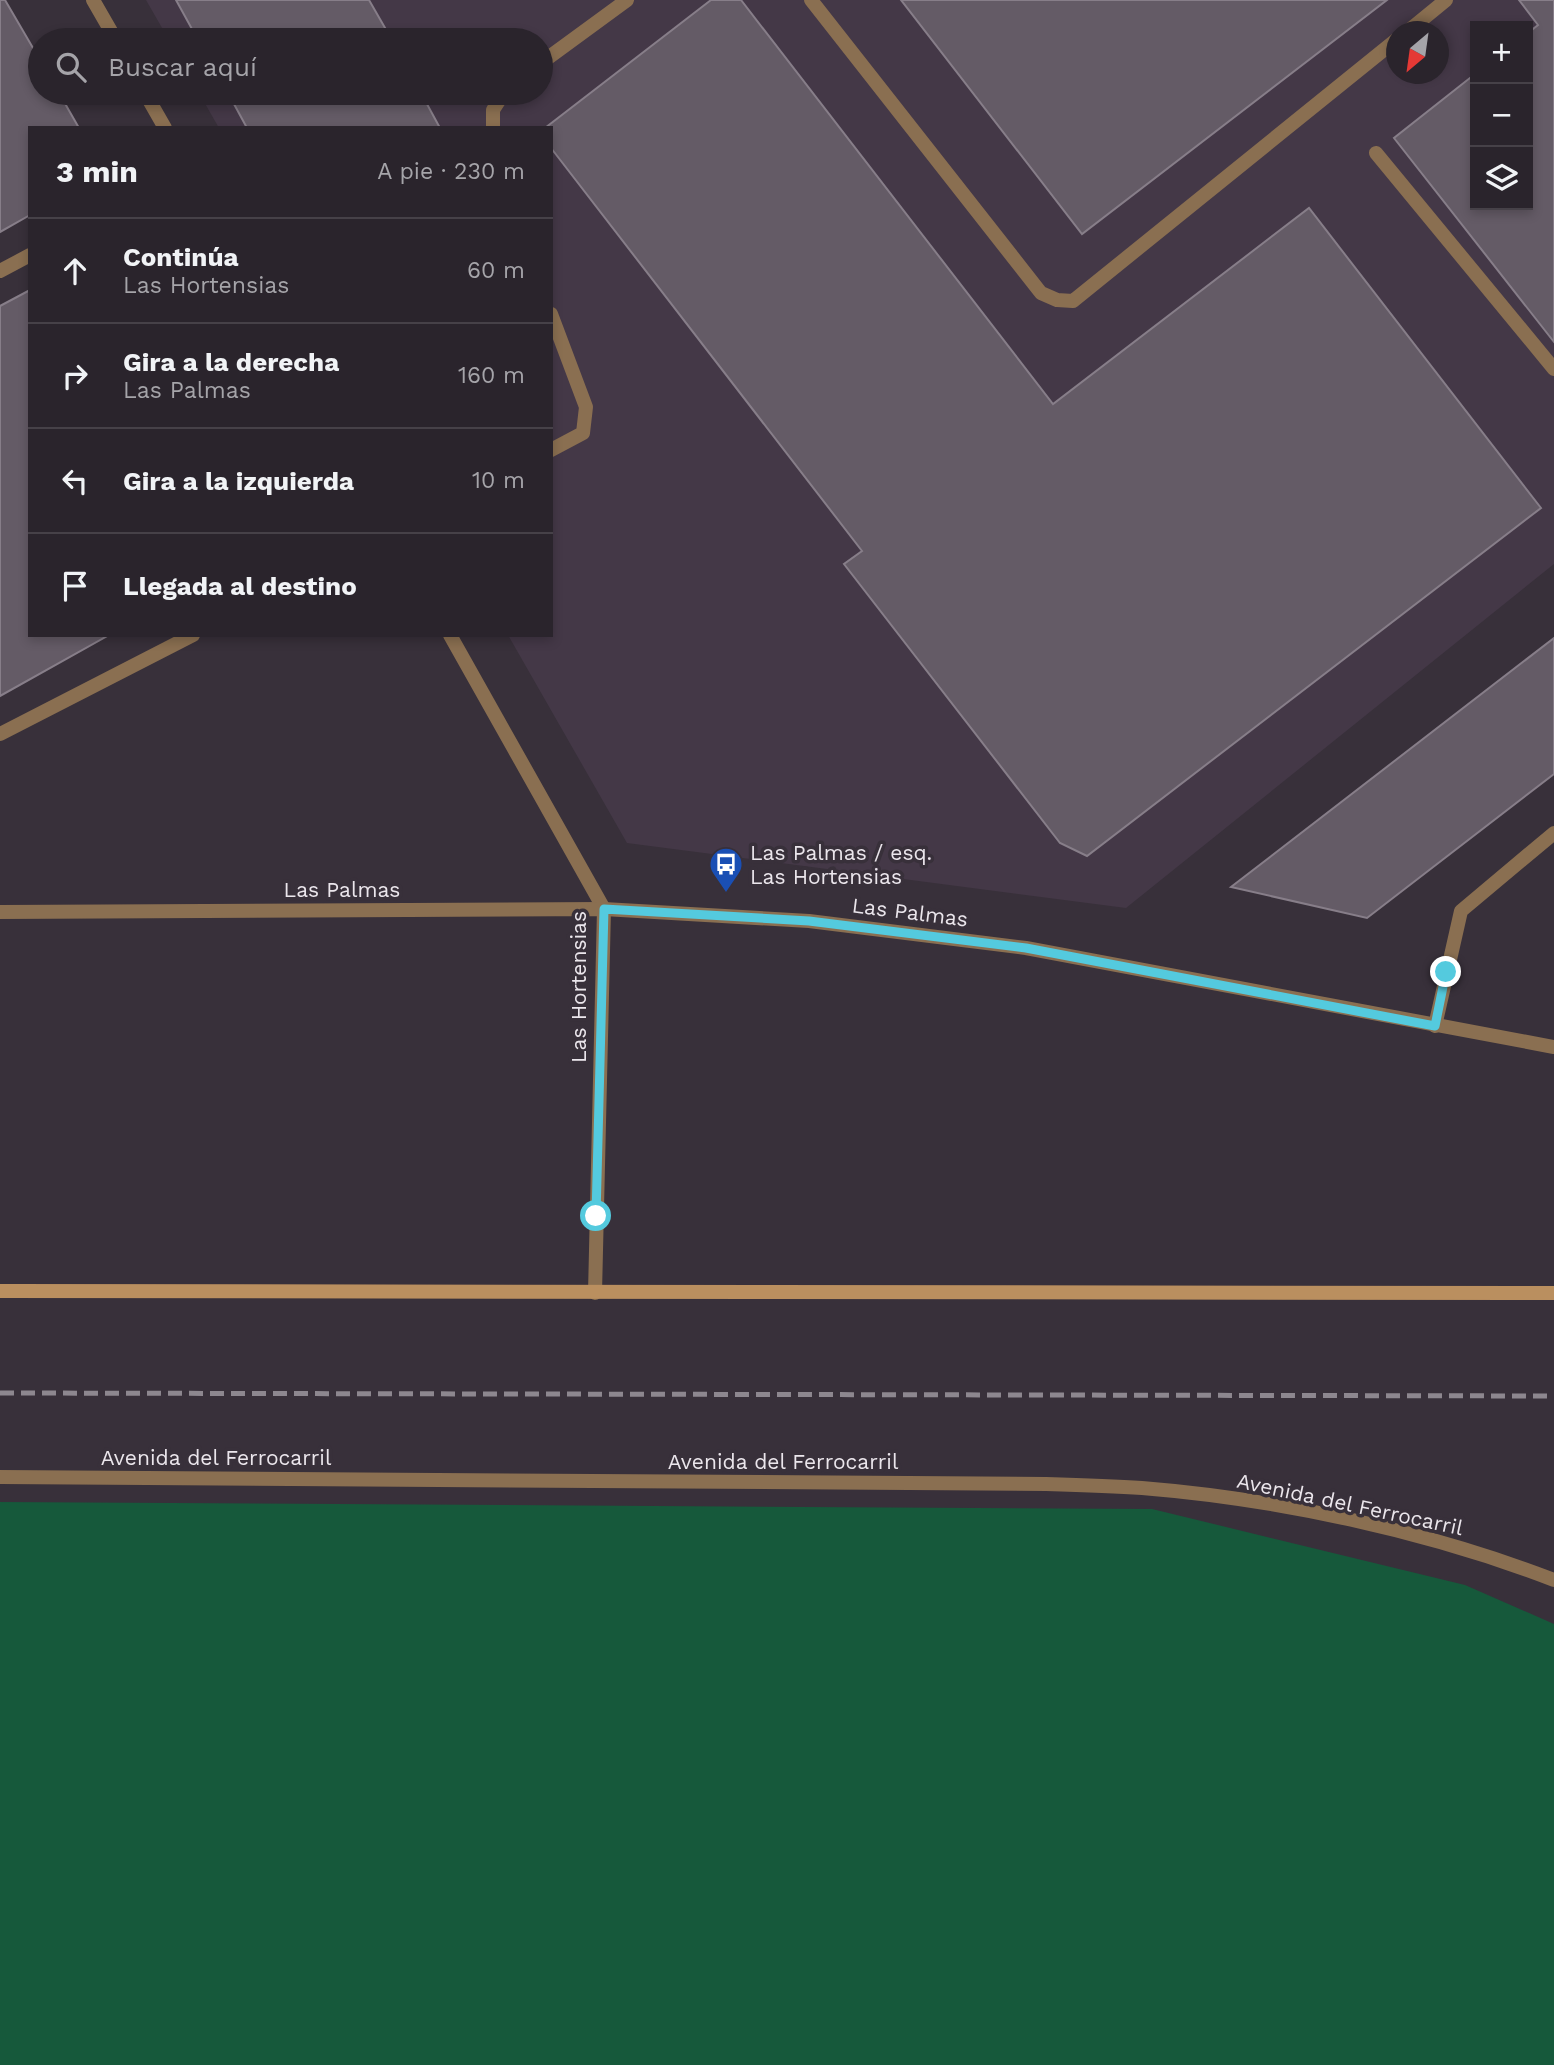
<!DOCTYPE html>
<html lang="es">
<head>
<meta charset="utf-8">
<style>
  :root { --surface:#2a242c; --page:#322c34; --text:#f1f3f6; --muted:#a5a4a9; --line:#464148 }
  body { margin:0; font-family:"Work Sans",sans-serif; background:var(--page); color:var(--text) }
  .controls { position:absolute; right:21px; top:21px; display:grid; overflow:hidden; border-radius:0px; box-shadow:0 4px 10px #0003 }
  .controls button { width:63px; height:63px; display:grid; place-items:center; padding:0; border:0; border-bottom:2px solid var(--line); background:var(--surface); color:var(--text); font:35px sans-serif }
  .compass { position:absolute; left:1386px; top:21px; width:63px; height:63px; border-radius:50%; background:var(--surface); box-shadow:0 4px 10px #0003; rotate:209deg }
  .stop { position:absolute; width:21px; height:21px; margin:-16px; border:5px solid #54cade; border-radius:50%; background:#fff }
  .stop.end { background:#54cade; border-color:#fff; box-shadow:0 2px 7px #0008 }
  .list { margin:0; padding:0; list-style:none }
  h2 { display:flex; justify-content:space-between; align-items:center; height:91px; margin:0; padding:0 28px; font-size:30px }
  h2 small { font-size:23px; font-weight:400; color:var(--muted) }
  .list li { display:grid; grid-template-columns:46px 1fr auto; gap:21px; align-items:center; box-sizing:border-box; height:105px; padding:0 28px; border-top:2px solid var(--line) }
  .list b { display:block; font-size:26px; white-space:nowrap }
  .list p { margin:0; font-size:23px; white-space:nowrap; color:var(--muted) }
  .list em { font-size:23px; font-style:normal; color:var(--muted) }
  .icon { flex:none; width:38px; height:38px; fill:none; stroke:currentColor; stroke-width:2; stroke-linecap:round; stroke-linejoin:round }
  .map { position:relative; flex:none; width:1554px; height:2065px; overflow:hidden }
  .search { position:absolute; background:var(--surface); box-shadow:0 4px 10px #0003; left:28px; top:28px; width:525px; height:77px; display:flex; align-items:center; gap:18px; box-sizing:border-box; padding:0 24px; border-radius:38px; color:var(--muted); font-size:26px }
  .panel { position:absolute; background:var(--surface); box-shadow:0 4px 10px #0003; left:28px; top:126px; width:525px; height:511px; border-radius:0px }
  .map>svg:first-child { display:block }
</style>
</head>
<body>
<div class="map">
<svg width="1554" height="2065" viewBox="0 0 1554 2065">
  <rect width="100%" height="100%" fill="#38303a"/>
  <path fill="#443847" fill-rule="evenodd" d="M146,0H1554V564L1126,908L627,843L508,635H551V128H219L199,93H541V40H169ZM1475,26H1528V205H1475ZM1396,32H1438V74H1396Z"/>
  <polygon fill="#16593b" points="0,1502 1152,1509 1465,1585 1554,1624 1554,2065 0,2065"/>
  <g fill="#645b66" stroke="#877e89" stroke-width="2">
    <polygon points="0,0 5,0 40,60 40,93 59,93 79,128 30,128 30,215 0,232"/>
    <polygon points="176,0 369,0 392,40 198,40"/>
    <polygon points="711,0 741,0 1053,404 1309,208 1541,508 1087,856 1060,843 844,564 862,551 551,148 551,128 545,128"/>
    <polygon points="901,0 1387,0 1082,234"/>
    <polygon points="1519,0 1554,0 1554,342 1394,138 1475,74 1475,205 1528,205 1528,33 1538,25"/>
    <polygon points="228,93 421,93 440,128 247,128"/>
    <polygon points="30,290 30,635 109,635 0,696 0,306"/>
    <polygon points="1554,638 1554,774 1367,918 1231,887"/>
  </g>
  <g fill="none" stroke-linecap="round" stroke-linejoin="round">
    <g stroke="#8a6f51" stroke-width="14">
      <polyline points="811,0 1041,293 1057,300 1073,301 1396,40"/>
      <polyline points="1407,32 1446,0"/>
      <polyline points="541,63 627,0"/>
      <polyline points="493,128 493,110 504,93"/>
      <polyline points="1376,153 1554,369"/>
      <polyline points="0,271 30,255"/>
      <polyline points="551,314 586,407 583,433 551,450"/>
      <polyline points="0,734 193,635"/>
      <polyline points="1435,1026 1461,911 1554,833"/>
    </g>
    <g stroke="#8a6f51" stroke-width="14">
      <polyline points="93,0 116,40"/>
      <polyline points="145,93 165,128"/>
      <polyline points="450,635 604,909 595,1293"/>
      <polyline points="0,912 604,909 809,921 1026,948 1554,1047"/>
      <path d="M0,1477L1046,1484C1078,1485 1110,1486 1142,1488C1278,1499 1427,1531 1554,1580"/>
    </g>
    <polyline stroke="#ba8f5f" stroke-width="14" points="0,1291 1554,1293"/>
    <polyline stroke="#8d878f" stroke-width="5" stroke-dasharray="14 7" stroke-linecap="butt" points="0,1393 1554,1396"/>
  </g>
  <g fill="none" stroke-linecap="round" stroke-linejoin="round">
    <polyline stroke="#54cade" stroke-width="9" points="596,1216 604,909 809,921 1026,948 1435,1026 1446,972"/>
  </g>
  <defs>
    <symbol id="bus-pin" viewBox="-11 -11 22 30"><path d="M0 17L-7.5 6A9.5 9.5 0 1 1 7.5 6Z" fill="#1a4fb4" stroke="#38303a"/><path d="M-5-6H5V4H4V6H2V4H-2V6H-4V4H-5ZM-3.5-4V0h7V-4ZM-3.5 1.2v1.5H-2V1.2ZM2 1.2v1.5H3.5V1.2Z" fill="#fff"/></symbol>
  </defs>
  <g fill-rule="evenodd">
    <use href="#bus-pin" x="707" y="845" width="38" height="52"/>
  </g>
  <g text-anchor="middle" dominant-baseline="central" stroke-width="7" stroke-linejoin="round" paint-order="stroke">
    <g font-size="21" fill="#ebe6ec" stroke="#38303a" text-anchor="start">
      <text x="750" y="852">Las Palmas / esq.<tspan x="750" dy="24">Las Hortensias</tspan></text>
    </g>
    <g font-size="21" fill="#ebe6ec" stroke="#38303a">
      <text x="342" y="889">Las Palmas</text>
      <text transform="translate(910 912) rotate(7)">Las Palmas</text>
      <text transform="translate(578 987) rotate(-90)">Las Hortensias</text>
      <text x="216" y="1457">Avenida del Ferrocarril</text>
      <text x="783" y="1461">Avenida del Ferrocarril</text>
      <text transform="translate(1350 1504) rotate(12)">Avenida del Ferrocarril</text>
    </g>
  </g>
</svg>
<div class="controls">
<button>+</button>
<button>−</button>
<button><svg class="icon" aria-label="layers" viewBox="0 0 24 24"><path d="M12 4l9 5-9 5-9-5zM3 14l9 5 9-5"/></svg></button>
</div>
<svg class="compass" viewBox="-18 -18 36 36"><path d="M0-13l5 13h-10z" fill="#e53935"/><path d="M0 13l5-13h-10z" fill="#a5a4a9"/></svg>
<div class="stop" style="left:596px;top:1216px"></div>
<div class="stop end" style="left:1446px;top:972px"></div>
<div class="search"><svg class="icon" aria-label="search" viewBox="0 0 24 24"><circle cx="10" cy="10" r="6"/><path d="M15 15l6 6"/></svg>Buscar aquí</div>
<section class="panel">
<h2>3 min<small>A pie · 230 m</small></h2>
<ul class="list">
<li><svg class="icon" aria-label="ahead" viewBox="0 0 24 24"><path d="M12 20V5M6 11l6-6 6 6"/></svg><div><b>Continúa</b><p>Las Hortensias</p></div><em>60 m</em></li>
<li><svg class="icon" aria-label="right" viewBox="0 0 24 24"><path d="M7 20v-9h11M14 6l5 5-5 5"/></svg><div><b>Gira a la derecha</b><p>Las Palmas</p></div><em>160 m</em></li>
<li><svg class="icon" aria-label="left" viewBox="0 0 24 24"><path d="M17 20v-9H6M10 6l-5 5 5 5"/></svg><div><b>Gira a la izquierda</b></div><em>10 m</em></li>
<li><svg class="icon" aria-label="arrive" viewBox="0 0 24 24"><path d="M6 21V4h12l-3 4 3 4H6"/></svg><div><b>Llegada al destino</b></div></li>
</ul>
</section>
</div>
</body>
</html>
